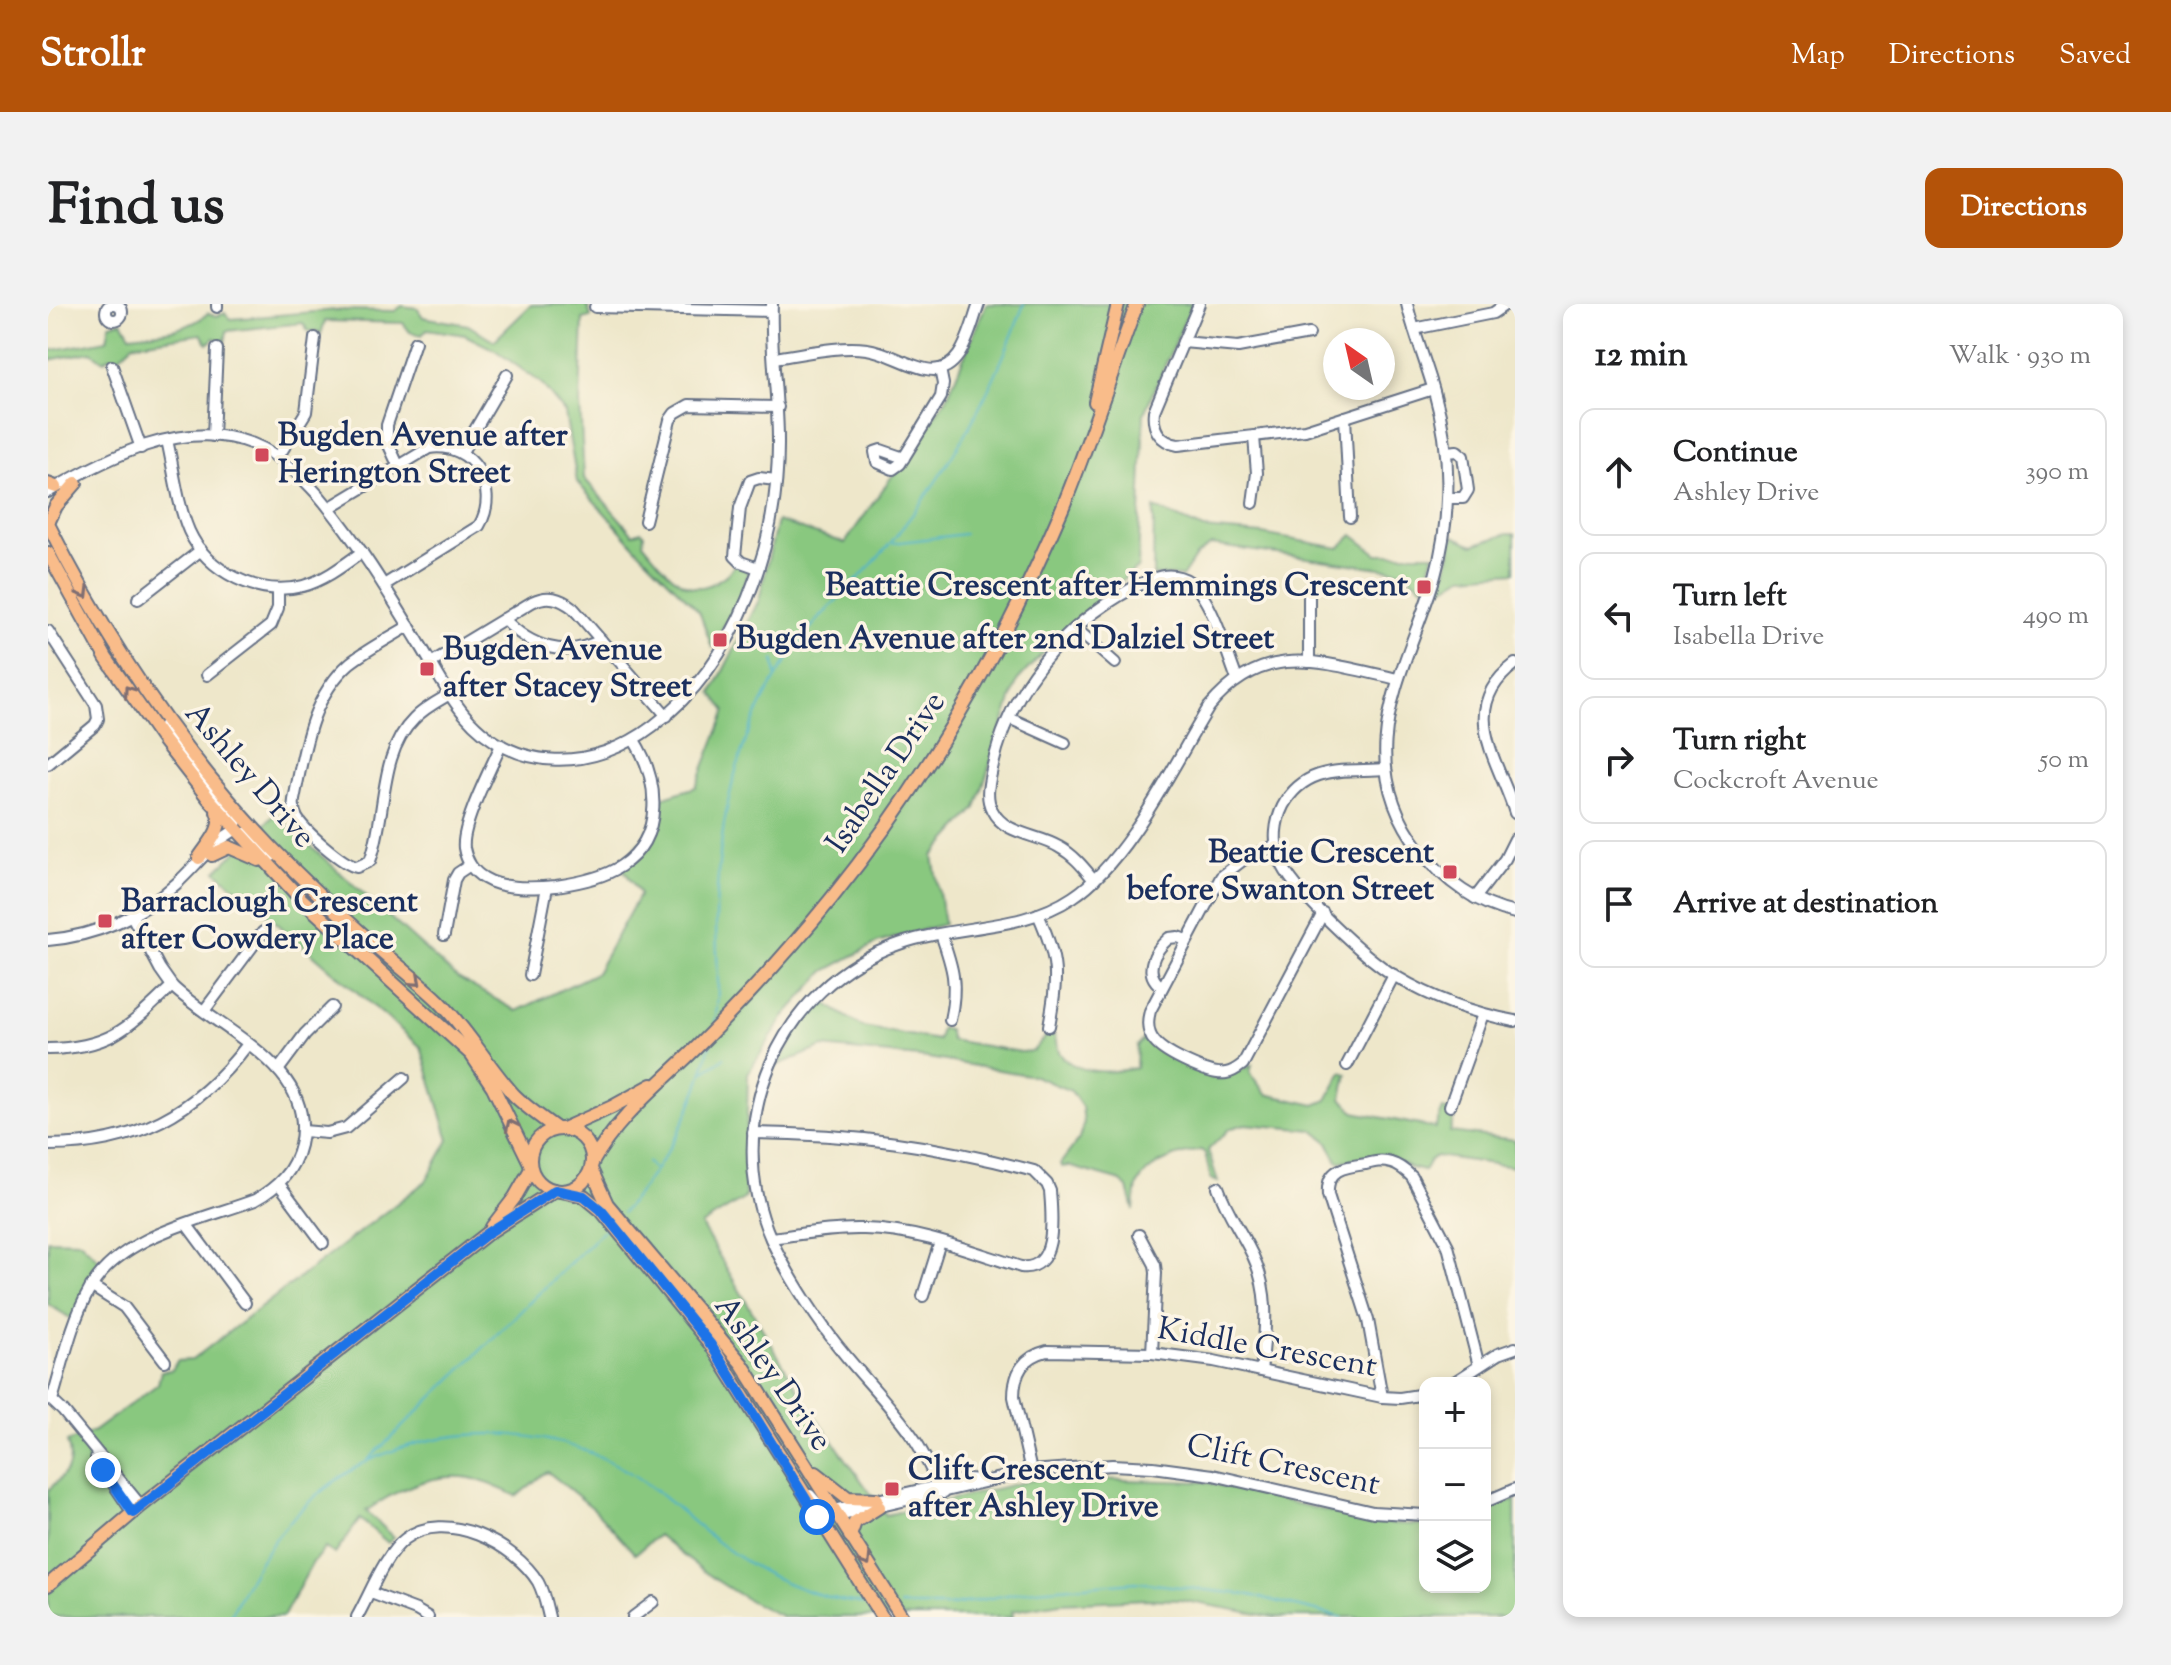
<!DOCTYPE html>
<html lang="en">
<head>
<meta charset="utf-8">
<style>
  :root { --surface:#fff; --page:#f2f2f2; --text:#202124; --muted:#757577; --line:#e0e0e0; --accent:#b45309 }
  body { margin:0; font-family:"Sorts Mill Goudy",serif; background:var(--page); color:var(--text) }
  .controls { position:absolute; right:24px; bottom:24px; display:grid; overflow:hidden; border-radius:16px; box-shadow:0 4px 12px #0003 }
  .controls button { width:72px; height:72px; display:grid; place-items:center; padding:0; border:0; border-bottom:2px solid var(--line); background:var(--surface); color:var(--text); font:40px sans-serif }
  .compass { position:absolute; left:1275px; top:24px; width:72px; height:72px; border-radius:50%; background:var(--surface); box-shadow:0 4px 12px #0003; rotate:326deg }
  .stop { position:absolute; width:24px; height:24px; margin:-18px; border:6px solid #1a73e8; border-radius:50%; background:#fff }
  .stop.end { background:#1a73e8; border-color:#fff; box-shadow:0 2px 8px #0008 }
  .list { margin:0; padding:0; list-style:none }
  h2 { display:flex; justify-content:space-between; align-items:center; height:104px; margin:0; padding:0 32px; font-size:34px }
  h2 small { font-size:26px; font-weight:400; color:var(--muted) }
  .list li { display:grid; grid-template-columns:52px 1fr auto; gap:24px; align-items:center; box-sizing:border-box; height:128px; margin:0 16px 16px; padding:0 16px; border:2px solid var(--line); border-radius:16px }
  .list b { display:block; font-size:30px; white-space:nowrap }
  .list p { margin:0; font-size:26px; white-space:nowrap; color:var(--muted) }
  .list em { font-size:26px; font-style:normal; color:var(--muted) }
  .icon { flex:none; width:44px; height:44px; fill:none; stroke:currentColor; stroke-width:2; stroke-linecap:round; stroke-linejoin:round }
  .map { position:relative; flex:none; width:1467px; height:1313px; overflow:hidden; border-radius:16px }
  header { display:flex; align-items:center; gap:48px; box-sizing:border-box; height:112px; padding:0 40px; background:var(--accent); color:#fff }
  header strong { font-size:38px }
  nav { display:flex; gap:44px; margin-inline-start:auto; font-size:28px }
  .intro { display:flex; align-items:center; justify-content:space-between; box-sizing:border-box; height:192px; padding:0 48px }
  h1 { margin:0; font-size:56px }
  .button { padding:20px 36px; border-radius:16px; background:var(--accent); color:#fff; font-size:28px; font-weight:700 }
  main { display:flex; gap:48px; padding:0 48px }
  aside { flex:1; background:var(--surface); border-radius:16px; box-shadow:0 4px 12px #0003 }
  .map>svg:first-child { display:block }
</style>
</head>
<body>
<header>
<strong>Strollr</strong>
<nav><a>Map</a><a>Directions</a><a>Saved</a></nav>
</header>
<div class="intro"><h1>Find us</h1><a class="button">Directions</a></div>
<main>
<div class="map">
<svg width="1467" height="1313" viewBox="0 0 1467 1313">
  <rect width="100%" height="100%" fill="#fcf5e5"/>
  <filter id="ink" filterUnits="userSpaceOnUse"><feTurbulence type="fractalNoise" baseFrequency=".0125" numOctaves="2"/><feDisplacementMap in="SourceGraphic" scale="16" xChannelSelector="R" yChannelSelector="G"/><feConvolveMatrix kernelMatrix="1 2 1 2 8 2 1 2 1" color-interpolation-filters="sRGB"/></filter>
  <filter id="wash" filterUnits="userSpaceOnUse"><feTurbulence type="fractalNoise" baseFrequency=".006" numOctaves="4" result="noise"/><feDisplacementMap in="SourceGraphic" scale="32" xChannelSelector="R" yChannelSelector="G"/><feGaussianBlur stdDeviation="1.8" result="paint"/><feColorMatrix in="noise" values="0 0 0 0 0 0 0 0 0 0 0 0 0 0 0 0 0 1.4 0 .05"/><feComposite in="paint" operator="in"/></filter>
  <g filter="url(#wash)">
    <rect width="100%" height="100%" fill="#eee7ca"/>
    <g fill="#89c87f" stroke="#527c6e" stroke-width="2">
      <path d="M539,0L543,13L535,15L532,99L536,174L585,230L593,227L596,230L595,239C615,262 636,298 669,277C677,272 682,269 687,260L701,268L691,295L664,343L651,307L588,244L529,178L517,109L493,79L447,46L417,31L379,25L374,31L362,28L355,19L277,17L273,30L269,27H260L255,19L179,27L177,38L166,34L160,40L153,30L85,40L70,54L61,53L56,57L43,48L0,56V47L59,36L62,20L74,17L82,31C109,28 140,28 160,9L169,12L177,9L183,15L288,6L347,7L354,2L369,4L375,13L420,21L446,37L483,1Z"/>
      <path d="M938,0H1144L1096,109L1090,263L1014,328L969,377L928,504L885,552L896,620L829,639L777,667L738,710L700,769L697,894L653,921L758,1099L838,1211L993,1174L1157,1178L1330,1219L1377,1221V1283H1437V1206L1467,1195V1313H1226L1132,1296L1099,1295L1012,1299L964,1307L965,1313H736C689,1294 649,1264 610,1231L587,1250L546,1205L500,1168L495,1170L469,1192C454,1186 437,1177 422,1174C384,1168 348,1186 318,1207L346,1233L340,1239L312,1215L287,1250L277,1244L265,1258L235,1313H0V1186C18,1169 27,1164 19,1138L46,1127L110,1080L113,1067L124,1066L129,1057L144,1056L378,877L401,836L373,743L168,567L227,510L408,673L469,707L548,669L592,590L574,563L607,517L610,495L648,483L678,407L664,389L711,296L729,217L797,239L899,94Z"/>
      <polygon points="1106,204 1156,225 1214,230 1291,244 1305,231 1329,250 1386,250 1376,283 1354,267 1163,241 1148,252 1134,273 1105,271"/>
      <polygon points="1459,230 1467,230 1467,268 1415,272 1394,285 1406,232 1425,241"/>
      <path d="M772,696L815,723L890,736L893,724L900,726L903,736L973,748L985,747L999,731L1007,732C1008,738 1009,746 1013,751C1029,771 1065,769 1088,764L1089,742L1099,732L1163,774H1175L1204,761L1202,769L1218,790L1267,801L1279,796L1294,768L1299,770L1294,794L1306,808L1387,824L1395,805L1407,809L1402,828L1467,836V863L1388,852L1382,856L1376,867L1363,864L1337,850L1290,858L1280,838L1265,826L1197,820L1181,825L1160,846L1170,878L1163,875L1157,849L1153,846C1132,850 1100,859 1090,880C1087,888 1087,898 1086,906L1080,884L1070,876L1020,862L1014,863L1012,860L1031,835L1036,818L1034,803L1023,787L986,772L880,754L775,743L730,761L754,719Z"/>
      <polygon points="0,936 32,937 56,961 27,1017 0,1000"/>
    </g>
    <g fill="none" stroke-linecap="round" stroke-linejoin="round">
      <g stroke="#4cb2cb" stroke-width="2">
        <polyline points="845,239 916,230"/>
        <polyline points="726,356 728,374"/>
        <path d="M667,718C673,688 668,647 668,615C669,547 679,476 707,414C721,383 740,352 761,326C787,295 819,269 844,237C905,161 943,91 976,0"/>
        <polyline points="657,767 676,754"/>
        <polyline points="599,858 606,866"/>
        <path d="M574,909C619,857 649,804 663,736"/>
        <path d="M322,1156C410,1116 516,1121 596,1178C623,1197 646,1220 672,1240C713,1271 766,1295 818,1300"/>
        <polyline points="318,1158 560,922"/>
        <polyline points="852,1302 900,1302 986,1286 1088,1278 1202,1291 1293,1313"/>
        <path d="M182,1313C214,1245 249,1196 316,1159"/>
      </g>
    </g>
  </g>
  <g filter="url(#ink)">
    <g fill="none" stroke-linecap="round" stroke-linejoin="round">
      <defs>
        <g id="minor">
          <path d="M1151,0L1106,107C1104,125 1112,138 1130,141L1257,126L1385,85"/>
          <path d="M1359,0C1366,30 1378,58 1386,87C1396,122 1401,158 1399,195C1398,221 1394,247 1387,272C1358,368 1299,452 1373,547C1396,577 1430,601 1467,609"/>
          <circle cx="66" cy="8" r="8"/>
          <polyline points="169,3 169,0"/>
          <polyline points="547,3 723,7"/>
          <polyline points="1366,25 1445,9 1458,0"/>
          <polyline points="1135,38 1190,43 1261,30"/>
          <path d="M726,54C756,50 789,41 819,45C840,48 858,61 878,65C914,73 922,24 931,0"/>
          <polyline points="64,62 93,144"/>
          <polyline points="1297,113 1302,213"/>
          <polyline points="165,132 169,45"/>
          <path d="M119,136C126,166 129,199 141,227C160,269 211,293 255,282C277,276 296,261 314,248"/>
          <polyline points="414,148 459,71"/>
          <polyline points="1398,148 1409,147 1415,152 1420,186 1415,194 1399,194"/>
          <polyline points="230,153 258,108 267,34"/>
          <polyline points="856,154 833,146 827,148 829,158 845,165 852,160 893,93 895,80 892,65"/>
          <polyline points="350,161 339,137 339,121 367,38"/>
          <path d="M0,188C58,154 136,113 205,140C233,151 252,171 272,193C311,239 342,291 373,342C387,365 399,390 416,410C467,471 546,467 605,422C690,358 731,240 730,136C730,91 722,45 724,0"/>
          <polyline points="1205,199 1209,169 1206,133"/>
          <path d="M281,204L381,144C425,137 453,185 431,222L336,281"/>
          <polyline points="597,217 622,116 627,109 641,101 730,103"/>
          <polyline points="710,264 693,258 687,252 692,204 702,177 711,174 728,176"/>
          <polyline points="1261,291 1261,358"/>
          <polyline points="90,295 153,246"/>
          <path d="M456,315C482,343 518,355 553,336"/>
          <path d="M361,322C341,334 320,345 302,359C262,394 256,447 246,496C245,503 246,508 249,514C257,527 295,561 309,563L322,557C339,512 330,450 366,415C376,404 390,397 402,390"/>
          <polyline points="1027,324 1067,359"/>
          <polyline points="0,327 48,401 50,415 47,421 0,460"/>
          <path d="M383,359L484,298C500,290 512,294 525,304L619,412"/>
          <path d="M1467,360C1407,405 1452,458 1467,509"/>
          <polyline points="159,371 223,321 230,304 230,285"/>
          <polyline points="961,414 1017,439"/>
          <path d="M116,421C135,456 167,483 189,517L186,527"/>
          <path d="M453,441C443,464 413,521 416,544C418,556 425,568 436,574C455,586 487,584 508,582C529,579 555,574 573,562C617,533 611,476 586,436"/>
          <path d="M1338,465C1317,467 1292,464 1271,471C1256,476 1243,487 1235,502C1227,518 1225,538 1232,556C1243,586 1318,654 1347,672C1384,694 1424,709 1467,717"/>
          <polyline points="197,529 224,552"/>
          <path d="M1228,541L1195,556L1173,573L1102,707C1099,718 1099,729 1107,738C1117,750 1162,772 1178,769C1185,768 1190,764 1195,760L1275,609"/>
          <path d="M1046,576C1036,564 1026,551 1011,543C990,530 956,531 944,506C937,493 941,479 944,465C961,385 1014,322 1085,284C1104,274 1122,265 1142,278C1163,292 1179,350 1189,375"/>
          <polyline points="1427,594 1457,555 1467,535"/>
          <path d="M990,610C1011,657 1010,672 1001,722"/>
          <path d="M893,630C905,664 910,680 902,716"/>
          <polyline points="396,631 406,576 410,569 422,561"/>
          <path d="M0,636C48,632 93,612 128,580C149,561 163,540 187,526"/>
          <polyline points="482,671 499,583"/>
          <path d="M1114,683C1094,669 1106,647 1121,634L1130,633L1138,636"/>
          <polyline points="156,707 215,628"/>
          <path d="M0,745C63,744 81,723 124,682"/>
          <polyline points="1299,761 1346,671"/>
          <polyline points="231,765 257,730 284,703"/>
          <polyline points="1402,802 1435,710"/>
          <polyline points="255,827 279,829 298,824 356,774"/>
          <path d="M705,829C807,830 887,841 986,867L999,880L1002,887C1004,912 1010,967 973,963C922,947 870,926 816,925C785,924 754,930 723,934"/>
          <path d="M0,841C88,841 147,810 200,740"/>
          <polyline points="231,880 275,939"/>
          <path d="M1170,883C1178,906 1190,923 1201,944C1223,984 1218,1024 1213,1067"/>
          <polyline points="139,921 197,999"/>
          <polyline points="1091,931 1107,961 1108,969 1104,1049"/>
          <polyline points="43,982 76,1003 117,1057"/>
          <polyline points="875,992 892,938"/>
          <polyline points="1405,1079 1450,1050 1467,1044"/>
          <polyline points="0,1093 15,1107 93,1202"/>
          <path d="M1334,1093L1320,1016L1280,891C1278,865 1296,863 1318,860C1326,858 1334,856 1343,859C1351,861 1358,867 1364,873L1400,942L1431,1062"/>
          <path d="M4,1096C15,1060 23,1018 42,985C71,932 153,916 207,896C230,883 246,867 252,841C270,762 169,726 124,682L112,665L84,612"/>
          <polyline points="48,1154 85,1209"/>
          <path d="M983,1167L966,1093C966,1069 975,1053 999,1047L1104,1049L1166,1057L1334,1093L1352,1094L1377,1090"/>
          <path d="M895,1189C886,1172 878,1153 867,1136C847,1106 821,1080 798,1052C772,1021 740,972 723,935C672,820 731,680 851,640C908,620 973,628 1025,593C1081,556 1125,461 1161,403C1217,335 1275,359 1350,375"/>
          <polyline points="762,1191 776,1207 790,1212 983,1167 1064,1161 1105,1163 1165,1171 1325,1208 1377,1211"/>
          <polyline points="1437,1198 1467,1185"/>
          <polyline points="784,1210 786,1206 919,1175 934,1176"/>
          <polyline points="323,1289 368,1306 380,1313"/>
          <path d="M309,1313C322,1290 337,1250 357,1235C397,1204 467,1240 490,1278C496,1289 498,1301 501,1313"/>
          <polyline points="585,1313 605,1298"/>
        </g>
        <g id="major">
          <polyline points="1047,98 1070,0"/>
          <polyline points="0,180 8,183"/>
          <polyline points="0,219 8,202 28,179"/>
          <path d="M0,220C59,338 133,448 224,544C255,576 288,607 321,636C344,657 368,675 390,696C419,725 439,761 466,791C479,804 494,814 509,825"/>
          <polyline points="0,249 58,354 115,436 161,495 250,592 423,750 445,783 482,859"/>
          <polyline points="164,551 181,543 211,556"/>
          <path d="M151,554C160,540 177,524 169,508"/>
          <circle cx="513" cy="856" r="31"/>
          <polyline points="515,825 564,803 604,781"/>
          <path d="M544,859C570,812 611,781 649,743C696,696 741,647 783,595C878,477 955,344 1014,205C1042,138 1063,68 1089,0"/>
          <polyline points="543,865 559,900 694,1060 854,1313"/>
          <polyline points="513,887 536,892 553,906 663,1041 834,1313"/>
          <polyline points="444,923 467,893 483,865"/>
          <polyline points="768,1169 800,1194 829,1195"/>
          <polyline points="802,1232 807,1218 831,1203"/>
          <polyline points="0,1281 93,1202 440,929 507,886"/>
        </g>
      </defs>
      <use href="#minor" stroke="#656f84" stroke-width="14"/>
      <use href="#major" stroke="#656f84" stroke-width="16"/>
      <use href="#minor" stroke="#fff" stroke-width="10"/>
      <use href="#major" stroke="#f9bc8a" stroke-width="12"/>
    </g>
    <defs><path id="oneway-chevron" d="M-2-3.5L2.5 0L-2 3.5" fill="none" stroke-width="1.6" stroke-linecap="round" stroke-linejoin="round" transform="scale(2)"/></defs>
    <g stroke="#7f6e72">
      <use href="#oneway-chevron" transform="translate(36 289) rotate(60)"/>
      <use href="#oneway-chevron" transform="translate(81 387) rotate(-125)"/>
      <use href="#oneway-chevron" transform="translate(368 677) rotate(42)"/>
      <use href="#oneway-chevron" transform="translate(463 821) rotate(-116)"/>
      <use href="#oneway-chevron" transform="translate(818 1257) rotate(58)"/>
    </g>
  </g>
  <g fill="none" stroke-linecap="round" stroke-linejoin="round" filter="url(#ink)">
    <polyline stroke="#1a73e8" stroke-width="10" points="55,1166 85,1209 440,929 507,886 536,892 553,906 663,1041 769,1213"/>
  </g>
  <g fill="#d1495b" stroke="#fcf5e5" stroke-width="3">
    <rect x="206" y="143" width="16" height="16" rx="4"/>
    <rect x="1368" y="275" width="16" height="16" rx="4"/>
    <rect x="664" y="328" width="16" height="16" rx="4"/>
    <rect x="371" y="357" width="16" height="16" rx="4"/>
    <rect x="1394" y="560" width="16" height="16" rx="4"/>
    <rect x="49" y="609" width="16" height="16" rx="4"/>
    <rect x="836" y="1177" width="16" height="16" rx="4"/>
  </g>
  <g text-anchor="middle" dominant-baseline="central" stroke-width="7" stroke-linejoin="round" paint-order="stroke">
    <g font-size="32" font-weight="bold" fill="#1b2f5e" stroke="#fcf5e5" text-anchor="start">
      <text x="230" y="133">Bugden Avenue after<tspan x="230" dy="37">Herington Street</tspan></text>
      <text x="1360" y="283" text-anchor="end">Beattie Crescent after Hemmings Crescent</text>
      <text x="688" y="336">Bugden Avenue after 2nd Dalziel Street</text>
      <text x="395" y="347">Bugden Avenue<tspan x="395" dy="37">after Stacey Street</tspan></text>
      <text x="1386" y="550" text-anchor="end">Beattie Crescent<tspan x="1386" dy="37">before Swanton Street</tspan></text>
      <text x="73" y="599">Barraclough Crescent<tspan x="73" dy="37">after Cowdery Place</tspan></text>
      <text x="860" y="1167">Clift Crescent<tspan x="860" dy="37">after Ashley Drive</tspan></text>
    </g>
    <g font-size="32" fill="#1b2f5e" stroke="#fcf5e5">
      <text transform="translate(839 469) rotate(-56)">Isabella Drive</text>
      <text transform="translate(201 472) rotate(49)">Ashley Drive</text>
      <text transform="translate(1219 1045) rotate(10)">Kiddle Crescent</text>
      <text transform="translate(724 1070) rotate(55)">Ashley Drive</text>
      <text transform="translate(1235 1162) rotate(12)">Clift Crescent</text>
    </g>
  </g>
</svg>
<div class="controls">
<button>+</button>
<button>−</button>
<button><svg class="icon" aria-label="layers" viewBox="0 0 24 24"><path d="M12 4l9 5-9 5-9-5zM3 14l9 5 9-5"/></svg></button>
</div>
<svg class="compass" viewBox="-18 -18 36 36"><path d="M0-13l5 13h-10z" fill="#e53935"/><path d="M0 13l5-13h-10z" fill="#757577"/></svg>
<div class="stop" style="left:769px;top:1213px"></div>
<div class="stop end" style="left:55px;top:1166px"></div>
</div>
<aside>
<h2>12 min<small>Walk · 930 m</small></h2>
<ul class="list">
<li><svg class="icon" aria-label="ahead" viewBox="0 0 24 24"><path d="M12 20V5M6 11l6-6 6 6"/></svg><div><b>Continue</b><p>Ashley Drive</p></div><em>390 m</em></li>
<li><svg class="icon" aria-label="left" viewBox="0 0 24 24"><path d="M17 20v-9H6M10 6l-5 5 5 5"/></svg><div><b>Turn left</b><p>Isabella Drive</p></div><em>490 m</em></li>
<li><svg class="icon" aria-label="right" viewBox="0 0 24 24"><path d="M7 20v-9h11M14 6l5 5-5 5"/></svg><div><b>Turn right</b><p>Cockcroft Avenue</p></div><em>50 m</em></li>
<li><svg class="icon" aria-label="arrive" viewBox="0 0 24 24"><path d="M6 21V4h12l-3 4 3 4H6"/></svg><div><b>Arrive at destination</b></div></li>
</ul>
</aside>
</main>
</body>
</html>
